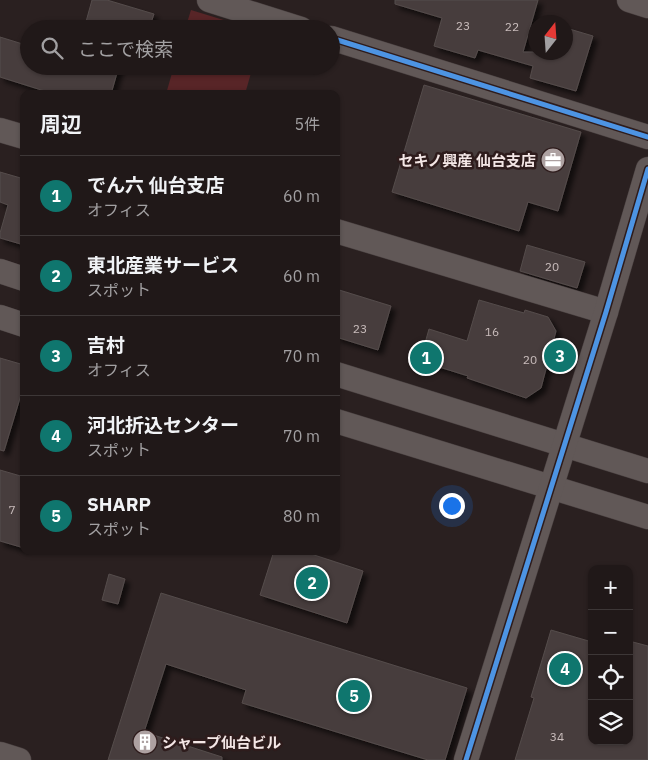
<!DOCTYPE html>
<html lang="ja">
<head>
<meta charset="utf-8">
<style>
  :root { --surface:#201818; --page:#282121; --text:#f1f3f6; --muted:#a2a0a2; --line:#3d3737; --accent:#0f766e }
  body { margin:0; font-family:"IBM Plex Sans","Noto Sans JP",sans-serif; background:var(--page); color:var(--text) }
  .controls { position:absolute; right:15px; bottom:15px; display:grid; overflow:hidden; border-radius:10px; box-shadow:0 1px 4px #0004 }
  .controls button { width:45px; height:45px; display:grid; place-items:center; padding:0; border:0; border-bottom:1px solid var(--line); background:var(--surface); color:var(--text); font:25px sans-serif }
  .compass { position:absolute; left:528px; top:15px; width:45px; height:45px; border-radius:50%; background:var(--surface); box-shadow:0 1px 4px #0004; rotate:17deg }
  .you { position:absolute; left:451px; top:505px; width:18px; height:18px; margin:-12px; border:4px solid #fff; border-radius:50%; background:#1a73e8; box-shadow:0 0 0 8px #1a73e833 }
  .badge { display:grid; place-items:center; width:32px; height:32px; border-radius:50%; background:var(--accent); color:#fff; font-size:16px; font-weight:700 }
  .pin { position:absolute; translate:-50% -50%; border:2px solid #fff; box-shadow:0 1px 5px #0006 }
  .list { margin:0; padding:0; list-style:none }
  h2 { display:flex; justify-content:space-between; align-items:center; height:65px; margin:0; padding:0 20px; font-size:21px }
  h2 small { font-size:16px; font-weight:400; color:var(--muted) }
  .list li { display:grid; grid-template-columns:32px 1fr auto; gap:15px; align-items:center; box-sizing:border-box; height:80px; padding:0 20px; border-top:1px solid var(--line) }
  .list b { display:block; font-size:19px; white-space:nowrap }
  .list p { margin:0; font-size:16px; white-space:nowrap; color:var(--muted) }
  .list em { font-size:16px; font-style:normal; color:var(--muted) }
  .icon { flex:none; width:28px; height:28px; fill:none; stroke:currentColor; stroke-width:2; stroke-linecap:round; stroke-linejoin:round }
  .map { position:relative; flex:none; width:648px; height:760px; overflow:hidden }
  .search { position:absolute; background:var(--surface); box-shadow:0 1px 4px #0004; left:20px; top:20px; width:320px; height:55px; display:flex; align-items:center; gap:12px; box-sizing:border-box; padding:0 18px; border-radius:28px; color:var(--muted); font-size:19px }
  .panel { position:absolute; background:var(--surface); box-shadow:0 1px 4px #0004; left:20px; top:90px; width:320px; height:465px; border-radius:10px }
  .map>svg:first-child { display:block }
</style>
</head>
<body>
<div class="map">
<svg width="648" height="760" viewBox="0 0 648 760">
  <defs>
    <filter id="shadow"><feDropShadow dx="4.5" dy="4.5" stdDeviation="2.5" flood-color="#0009"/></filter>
  </defs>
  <rect width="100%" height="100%" fill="#2a2020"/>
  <g fill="#582527">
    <polygon points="191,10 253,29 185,29"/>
    <polygon points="174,66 253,66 245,94 166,94"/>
  </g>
  <g fill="#473e3e" stroke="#554c4b" filter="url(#shadow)">
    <polygon points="92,0 107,0 154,14 149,29 84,29"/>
    <polygon points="395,0 538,0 523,52 566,52 566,28 593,36 576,91 530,78 533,66 478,50 475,58 434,46 442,18 395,4"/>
    <polygon points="0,37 29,46 29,66 119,66 111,94 54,94 0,77"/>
    <polygon points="424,85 581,132 558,211 528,202 519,231 392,192"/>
    <polygon points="0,172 24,179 24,245 0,238 0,233 8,205 0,202"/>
    <polygon points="527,245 585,262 577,288 520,271"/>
    <polygon points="336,289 391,306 378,350 336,337"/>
    <polygon points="479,300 524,313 525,310 548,317 556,331 541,388 526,398 467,378 468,376 420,361 429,329 467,341"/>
    <polygon points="0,358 24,365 24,385 4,451 0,450"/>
    <polygon points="0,470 24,477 24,548 0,541"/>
    <polygon points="274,551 302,551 363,571 347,623 260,595"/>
    <polygon points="109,574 125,579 118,604 102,600"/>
    <polygon points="161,593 467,688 445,760 428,760 242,703 246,690 166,664 144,732 222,757 222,760 108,760"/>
    <polygon points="551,630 592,642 592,741 629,741 629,641 648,646 648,760 515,760 534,698 531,697"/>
  </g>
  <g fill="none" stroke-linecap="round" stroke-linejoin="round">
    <defs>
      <g id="minor">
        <polyline points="209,0 301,29"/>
        <polyline points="629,0 648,6"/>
        <polyline points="331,38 648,137"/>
        <polyline points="0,130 24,137"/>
        <polyline points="336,231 606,312"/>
        <polyline points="0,271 24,279"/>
        <polyline points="0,317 24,325"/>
        <polyline points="336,374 648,471"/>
        <polyline points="336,421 648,517"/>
        <polyline points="0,754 19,760"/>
        <polyline points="466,760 606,312 648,169"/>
      </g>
    </defs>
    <use href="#minor" stroke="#473e3e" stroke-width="25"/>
    <use href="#minor" stroke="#615857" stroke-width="24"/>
    <defs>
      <g id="cycleway">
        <polyline points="331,38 648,137"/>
        <polyline points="466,760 606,312 648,169"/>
      </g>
    </defs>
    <use href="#cycleway" stroke="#2e1c1c" stroke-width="8"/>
    <use href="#cycleway" stroke="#4d94e3" stroke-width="5"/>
  </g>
  <defs>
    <symbol id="office-disc" viewBox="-11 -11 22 22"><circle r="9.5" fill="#ada1a1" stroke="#2e1c1c"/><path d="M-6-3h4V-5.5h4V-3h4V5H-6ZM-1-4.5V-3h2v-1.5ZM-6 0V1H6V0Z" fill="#fff"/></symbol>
    <symbol id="building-disc" viewBox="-11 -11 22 22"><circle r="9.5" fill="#ada1a1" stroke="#2e1c1c"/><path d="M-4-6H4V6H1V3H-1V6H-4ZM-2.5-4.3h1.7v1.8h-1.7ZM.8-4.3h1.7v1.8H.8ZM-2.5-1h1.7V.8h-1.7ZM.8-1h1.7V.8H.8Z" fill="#fff"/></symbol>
  </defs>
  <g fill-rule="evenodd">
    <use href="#office-disc" x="539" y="146" width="28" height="28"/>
    <use href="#building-disc" x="131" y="728" width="28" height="28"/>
  </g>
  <g text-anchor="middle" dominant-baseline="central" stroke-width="5" stroke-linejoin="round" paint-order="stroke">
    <g font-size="12" fill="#c9bdbc">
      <text x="463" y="25">23</text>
      <text x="512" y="26">22</text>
      <text x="552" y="266">20</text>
      <text x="360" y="328">23</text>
      <text x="492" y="331">16</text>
      <text x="530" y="359">20</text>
      <text x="12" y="509">7</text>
      <text x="557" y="736">34</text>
    </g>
    <g font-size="15" font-weight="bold" fill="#f4e7e6" stroke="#2e1c1c" text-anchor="end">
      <text x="536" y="160">セキノ興産 仙台支店</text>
      <text x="162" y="742" text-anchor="start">シャープ仙台ビル</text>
    </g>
  </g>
</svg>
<div class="controls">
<button>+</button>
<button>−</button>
<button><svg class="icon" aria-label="locate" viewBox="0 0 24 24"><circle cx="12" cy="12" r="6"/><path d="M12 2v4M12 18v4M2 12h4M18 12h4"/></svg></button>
<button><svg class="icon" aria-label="layers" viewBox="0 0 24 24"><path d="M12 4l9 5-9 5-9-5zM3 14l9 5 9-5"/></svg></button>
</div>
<svg class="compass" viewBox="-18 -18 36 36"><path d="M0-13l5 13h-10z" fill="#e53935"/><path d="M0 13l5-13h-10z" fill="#a2a0a2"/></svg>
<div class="you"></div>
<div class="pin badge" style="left:426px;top:358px">1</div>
<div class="pin badge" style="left:312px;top:583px">2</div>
<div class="pin badge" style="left:560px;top:356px">3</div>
<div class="pin badge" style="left:565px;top:669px">4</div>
<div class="pin badge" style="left:354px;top:696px">5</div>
<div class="search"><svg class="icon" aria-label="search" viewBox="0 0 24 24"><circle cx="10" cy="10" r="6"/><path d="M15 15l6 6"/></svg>ここで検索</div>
<section class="panel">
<h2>周辺<small>5件</small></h2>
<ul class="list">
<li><span class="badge">1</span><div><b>でん六 仙台支店</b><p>オフィス</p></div><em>60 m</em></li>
<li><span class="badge">2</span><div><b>東北産業サービス</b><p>スポット</p></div><em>60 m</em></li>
<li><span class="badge">3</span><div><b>吉村</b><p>オフィス</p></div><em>70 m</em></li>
<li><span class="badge">4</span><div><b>河北折込センター</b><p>スポット</p></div><em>70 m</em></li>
<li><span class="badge">5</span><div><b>SHARP</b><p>スポット</p></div><em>80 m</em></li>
</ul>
</section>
</div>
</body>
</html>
